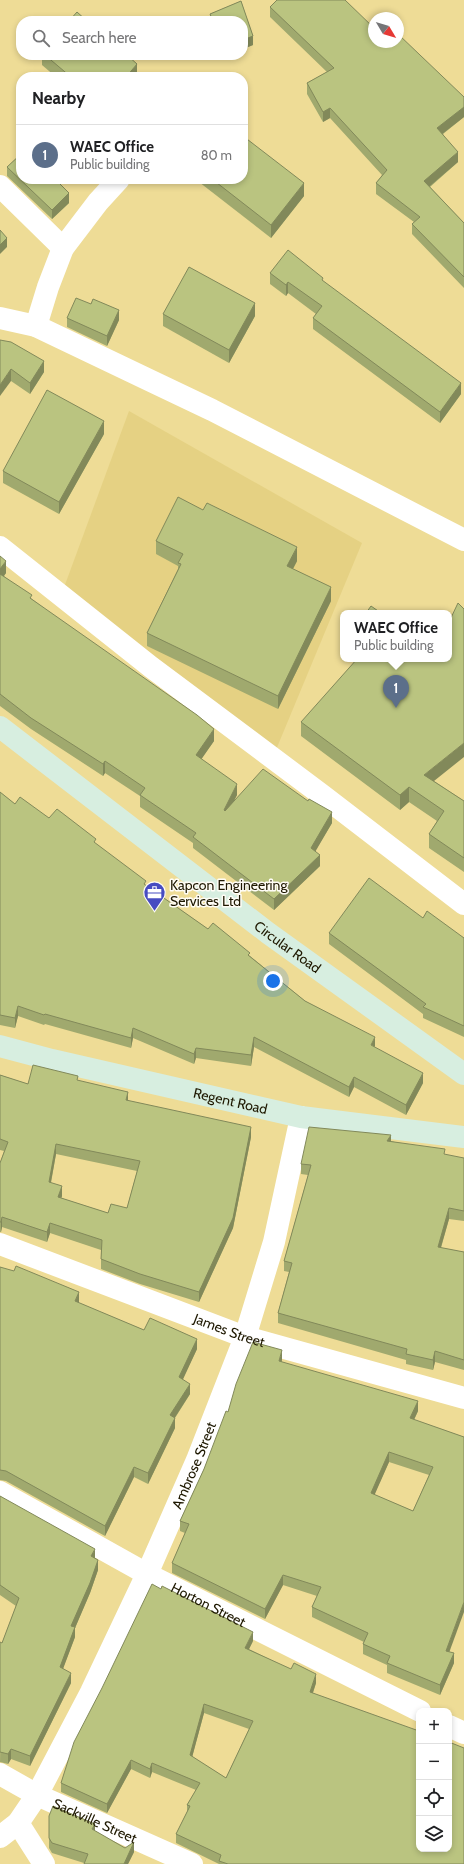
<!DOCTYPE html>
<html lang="en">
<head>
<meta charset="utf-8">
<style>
  :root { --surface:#fff; --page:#f2f2f2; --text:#202124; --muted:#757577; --line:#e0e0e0; --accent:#d93025 }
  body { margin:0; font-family:Cabin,sans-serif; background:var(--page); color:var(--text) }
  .controls { position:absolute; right:12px; bottom:12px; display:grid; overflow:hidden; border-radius:8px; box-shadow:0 2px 6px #0003 }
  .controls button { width:36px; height:36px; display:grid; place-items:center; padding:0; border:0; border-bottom:1px solid var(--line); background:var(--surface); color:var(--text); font:20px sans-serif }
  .compass { position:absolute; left:368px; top:12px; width:36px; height:36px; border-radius:50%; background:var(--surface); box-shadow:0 2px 6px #0003; rotate:128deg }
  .you { position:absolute; left:273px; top:981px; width:14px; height:14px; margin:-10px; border:3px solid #fff; border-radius:50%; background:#1a73e8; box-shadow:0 0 0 6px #1a73e833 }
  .badge { display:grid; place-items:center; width:26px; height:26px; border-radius:50%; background:var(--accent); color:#fff; font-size:13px; font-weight:700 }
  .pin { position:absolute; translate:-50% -33px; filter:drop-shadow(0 1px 2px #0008) }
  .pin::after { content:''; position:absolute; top:21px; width:14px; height:12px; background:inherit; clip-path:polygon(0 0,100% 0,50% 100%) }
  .popup { position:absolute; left:340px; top:610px; width:112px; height:52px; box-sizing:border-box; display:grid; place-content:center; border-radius:8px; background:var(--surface); filter:drop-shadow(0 1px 3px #0005); font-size:13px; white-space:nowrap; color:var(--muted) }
  .popup b { font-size:15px; color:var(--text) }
  .popup::after { content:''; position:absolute; left:50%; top:100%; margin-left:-8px; border:8px solid transparent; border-top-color:var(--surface) }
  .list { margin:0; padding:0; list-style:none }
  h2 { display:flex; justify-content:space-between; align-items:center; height:52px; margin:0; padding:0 16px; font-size:17px }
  h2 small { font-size:13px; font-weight:400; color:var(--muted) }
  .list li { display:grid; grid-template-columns:26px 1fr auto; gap:12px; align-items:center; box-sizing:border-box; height:60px; padding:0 16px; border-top:1px solid var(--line) }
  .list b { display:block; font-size:15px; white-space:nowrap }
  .list p { margin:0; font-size:13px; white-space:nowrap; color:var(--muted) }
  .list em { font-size:13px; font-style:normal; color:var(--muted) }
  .icon { flex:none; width:22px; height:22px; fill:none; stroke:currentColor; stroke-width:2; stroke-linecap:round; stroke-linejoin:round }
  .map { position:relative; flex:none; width:464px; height:1864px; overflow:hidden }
  .search { position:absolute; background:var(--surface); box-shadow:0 2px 6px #0003; left:16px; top:16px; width:232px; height:44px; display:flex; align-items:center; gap:10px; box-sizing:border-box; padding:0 14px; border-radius:16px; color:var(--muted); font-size:15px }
  .panel { position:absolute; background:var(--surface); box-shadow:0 2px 6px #0003; left:16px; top:72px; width:232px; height:112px; border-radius:16px }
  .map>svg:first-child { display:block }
</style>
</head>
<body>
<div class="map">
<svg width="464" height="1864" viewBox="0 0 464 1864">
  <rect width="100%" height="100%" fill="#eedc96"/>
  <polygon fill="#e5d183" points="129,411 362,543 273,757 59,601"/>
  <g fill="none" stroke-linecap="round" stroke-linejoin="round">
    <g stroke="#fff" stroke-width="22">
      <polyline points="0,186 63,248"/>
      <polyline points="0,318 36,326 149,380 212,410 464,540"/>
      <polyline points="36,326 48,287 63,248 98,202 119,179"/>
      <polyline points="0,547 151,667 322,795 464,904"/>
      <path id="s1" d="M0,1244L245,1337L464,1398"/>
      <path id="s2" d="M0,1492L147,1574L420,1711"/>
      <polyline points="449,1726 464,1733"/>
      <path id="s3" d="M0,1774L37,1795L192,1864"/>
      <polyline points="18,1823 44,1864"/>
      <path id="s4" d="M0,1837L18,1823L37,1795L91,1692L147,1574L197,1460L245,1337L274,1242L301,1117"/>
    </g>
    <g stroke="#d7eee0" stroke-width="22">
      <path id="s5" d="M0,727L268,933L464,1074"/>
      <path id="s6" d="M0,1046L52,1060L301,1117L464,1137"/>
    </g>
  </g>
  <g fill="#a0a96e" fill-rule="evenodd">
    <polygon points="241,1 253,36 253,45 243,49 243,21 210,21 210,14"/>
    <polygon points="270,7 374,42 464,97 464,117 443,134 458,162 430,187 464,223 464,288 412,234 412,224 414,222 376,194 376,183 382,175 330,118 323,122 307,94 307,83 327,72 270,17"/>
    <polygon points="42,55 127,55 137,76 137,77 56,77 42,65"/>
    <polygon points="7,167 69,203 52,219 7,176"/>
    <polygon points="199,179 243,179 304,196 271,238 199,182"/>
    <polygon points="270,273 323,281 461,394 440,423 313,329 313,318 316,314 288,293 286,296 270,284"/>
    <polygon points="163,314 255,316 229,363 163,326"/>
    <polygon points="67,318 119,320 107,346 67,327"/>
    <polygon points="0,340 44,372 30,394 11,381"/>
    <polygon points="104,434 59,514 3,483 3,471"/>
    <polygon points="156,541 297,561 293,569 331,601 278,709 147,646 147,633 178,569 178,566 156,554"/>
    <polygon points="0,556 6,573 4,576 32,599 214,741 201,759 237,795 233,802 332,823 315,851 320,866 274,910 193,848 193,843 140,807 140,796 105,773 103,776 31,729 0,706"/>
    <polygon points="301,722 434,781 464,801 464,872 429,848 429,834 437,821 409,802 400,810 301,736"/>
    <polygon points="0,792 15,804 49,818 96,844 146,886 208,929 250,956 305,1001 375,1048 423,1083 406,1115 354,1087 349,1097 254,1047 251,1066 196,1058 194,1064 133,1038 131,1048 45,1024 44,1025 18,1016 15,1028 0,1025"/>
    <polygon points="423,918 464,938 464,1037 423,1018 423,1014 329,944 329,933"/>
    <path d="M0,1075L28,1084L78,1081L128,1101L251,1137L233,1228L199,1302L140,1284L101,1269V1250L50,1233L47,1242L2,1227L1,1232H0V1163L4,1151L0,1150ZM56,1154L137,1171L127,1208L108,1213L61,1198L62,1196L51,1183Z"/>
    <polygon points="391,1141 445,1155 464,1158 464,1221 449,1219 441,1248 464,1252 464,1370 435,1362 433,1370 406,1364 406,1360 278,1323 278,1313 289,1272 284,1271 284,1261 308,1175 301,1174 301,1164"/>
    <polygon points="0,1267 79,1302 78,1303 144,1330 197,1349 182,1380 190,1394 175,1418 175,1428 148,1484 134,1477 105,1536 6,1481 0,1480"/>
    <path d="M282,1360V1362L418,1411L414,1420L464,1437L449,1652L454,1663L440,1695L387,1673V1665L363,1654V1644L364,1642L312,1617V1607L317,1596L283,1585L265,1619L172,1573V1563L185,1533L180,1531V1521L204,1469L228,1412ZM389,1462L429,1475L413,1511L374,1495Z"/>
    <polygon points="0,1496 95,1558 98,1570 90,1593 75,1628 75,1637 63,1668 71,1683 30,1766 11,1759 8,1764 0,1762 2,1643 16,1606 0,1595"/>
    <path d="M253,1641L249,1649L316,1683L313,1693L464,1864H219L176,1843V1834L187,1812V1805L196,1790L152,1772L150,1778L131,1769L107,1813L61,1792V1783ZM204,1713L249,1729L226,1778L192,1757Z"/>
    <polygon points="95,1831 125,1848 134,1852 128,1864 84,1864 84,1863 52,1853 49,1848 49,1838"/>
  </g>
  <g fill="#82895a">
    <polygon points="253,36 253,45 243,49 243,40"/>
    <polygon points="223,55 229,55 223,57"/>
    <polygon points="137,64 137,77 126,77"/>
    <polygon points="464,107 464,117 437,138 437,128"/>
    <polygon points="330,108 330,118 323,122 323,112"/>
    <polygon points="458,152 458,162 424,191 424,181"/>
    <polygon points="304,183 304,196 271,238 271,225"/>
    <polygon points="69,193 69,203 52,219 52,210"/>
    <polygon points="7,238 7,247 0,254 0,245"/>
    <polygon points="288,282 288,293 286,296 286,285"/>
    <polygon points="255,303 255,316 229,363 229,350"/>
    <polygon points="119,310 119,320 107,346 107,336"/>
    <polygon points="44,361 44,372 30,394 30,383"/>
    <polygon points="11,369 11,381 0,396 0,385"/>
    <polygon points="461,383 461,394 440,423 440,412"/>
    <polygon points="104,421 104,434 59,514 59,502"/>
    <polygon points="297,547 297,561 287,580 287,566"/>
    <polygon points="6,561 6,573 0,581 0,569"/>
    <polygon points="331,587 331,601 278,709 278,696"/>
    <polygon points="214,729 214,741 196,767 196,755"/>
    <polygon points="464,743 464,757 424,789 424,775"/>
    <polygon points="105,761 105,773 103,776 103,764"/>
    <polygon points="237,784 237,795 224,821 224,810"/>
    <polygon points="409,787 409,802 400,810 400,795"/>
    <polygon points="332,812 332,823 311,859 311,848"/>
    <polygon points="320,855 320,866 274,910 274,899"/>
    <polygon points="18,1006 18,1016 15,1028 15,1018"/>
    <polygon points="133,1028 133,1038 131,1048 131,1038"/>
    <polygon points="254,1037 254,1047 251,1066 251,1055"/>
    <polygon points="375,1037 375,1047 371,1045"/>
    <polygon points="196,1048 196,1058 194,1064 194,1054"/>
    <polygon points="423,1073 423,1083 406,1115 406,1105"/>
    <polygon points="354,1077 354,1087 349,1097 349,1087"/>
    <polygon points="128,1092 128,1102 126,1100"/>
    <polygon points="251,1127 251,1137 233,1228 199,1302 199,1292"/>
    <polygon points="391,1135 391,1145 387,1141"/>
    <polygon points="56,1144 56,1154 49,1192 49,1182"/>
    <polygon points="62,1186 62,1196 58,1207 58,1197"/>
    <polygon points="449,1208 449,1219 438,1257 438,1247"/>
    <polygon points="2,1217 2,1227 1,1232 1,1222"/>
    <polygon points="50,1223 50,1233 47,1242 47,1232"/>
    <polygon points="79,1292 79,1302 75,1311 75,1301"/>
    <polygon points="197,1339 197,1349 179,1388 179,1377"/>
    <polygon points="282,1350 282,1360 279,1371 279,1361"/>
    <polygon points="435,1351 435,1362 433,1370 433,1360"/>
    <polygon points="190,1384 190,1394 170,1425 170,1415"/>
    <polygon points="418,1401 418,1411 410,1428 410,1418"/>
    <polygon points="175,1418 175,1428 148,1484 148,1473"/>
    <polygon points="389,1452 389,1462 371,1503 371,1493"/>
    <polygon points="134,1467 134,1477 105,1536 105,1526"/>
    <polygon points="95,1549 95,1559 91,1556"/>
    <polygon points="98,1560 98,1570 90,1593 75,1628 75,1637 60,1677 60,1667 71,1626"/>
    <polygon points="283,1575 283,1585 265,1619 265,1609"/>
    <polygon points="464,1602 464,1612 446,1661 446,1651"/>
    <polygon points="253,1632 253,1641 245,1657 245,1648"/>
    <polygon points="454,1653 454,1663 440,1695 440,1685"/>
    <polygon points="71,1673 71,1683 30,1766 30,1756"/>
    <polygon points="316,1674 316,1683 310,1701 310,1692"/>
    <polygon points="204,1704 204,1713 190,1765 190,1755"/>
    <polygon points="11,1749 11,1759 8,1764 8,1754"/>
    <polygon points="131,1760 131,1769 107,1813 107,1804"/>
    <polygon points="152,1763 152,1772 150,1778 150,1769"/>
    <polygon points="95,1824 95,1835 92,1829"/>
    <polygon points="134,1842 134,1852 128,1864 124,1864"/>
  </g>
  <g fill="#bac480" stroke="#82895a" fill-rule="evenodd">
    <polygon points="277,0 345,0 374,28 374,42 389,42 390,43 391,42 398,42 398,34 464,97 464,107 437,128 458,152 424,181 464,223 464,277 412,224 420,217 376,183 387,170 330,108 323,112 307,83 334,68 270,7"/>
    <polygon points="241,1 253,36 243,40 243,21 213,21 210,14"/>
    <polygon points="77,12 87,21 69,21"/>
    <polygon points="45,55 127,55 137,64 126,77 71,77"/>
    <polygon points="243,136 304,183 271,225 212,179 243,179"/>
    <polygon points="21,154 21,179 55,179 69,193 52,210 7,167"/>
    <polygon points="0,230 7,238 0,245"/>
    <polygon points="288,250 323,278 322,280 461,383 440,412 313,318 322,306 288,282 286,285 270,273"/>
    <polygon points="189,267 255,303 229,350 163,314"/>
    <polygon points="76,298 91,304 93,299 119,310 107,336 67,318"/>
    <polygon points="0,340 11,342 44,361 30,383 11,369 0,385"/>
    <polygon points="47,390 104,421 59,502 3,471"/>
    <polygon points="178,497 203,510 207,503 297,547 287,566 331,587 278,696 147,633 181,564 178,563 183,554 156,541"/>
    <polygon points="0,556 6,561 0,569"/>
    <polygon points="0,574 32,595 30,598 197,715 214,729 196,755 237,784 224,810 225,811 263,769 308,801 309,799 332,812 311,848 320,855 274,899 193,837 196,833 140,795 145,788 105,761 103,764 31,718 0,694"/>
    <polygon points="458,603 464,609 464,743 424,775 464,801 464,858 429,834 444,811 409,787 400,795 301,722 357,659 449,659 449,622"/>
    <polygon points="371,606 381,613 366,613"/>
    <polygon points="434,610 437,613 432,613"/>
    <polygon points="0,792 15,804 20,797 49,818 57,809 96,839 94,842 146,881 144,884 208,929 213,923 250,953 248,955 305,1001 375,1037 371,1045 423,1073 406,1105 354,1077 349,1087 254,1037 251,1055 196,1048 194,1054 133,1028 131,1038 45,1014 44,1015 18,1006 15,1018 0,1015"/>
    <polygon points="369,878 423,918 427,911 464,938 464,1026 423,1007 426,1004 329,933"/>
    <path d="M33,1065L78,1076L77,1080L128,1092L126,1100L251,1127L233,1218L199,1292L140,1274L101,1259L102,1240L50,1223L47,1232L2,1217L1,1222H0V1163L8,1142L0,1139V1075L28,1084ZM56,1144L140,1161L127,1208L111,1204L108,1213L58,1197L62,1186L49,1182Z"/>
    <polygon points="309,1127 391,1135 387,1141 445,1149 444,1154 464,1158 464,1211 449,1208 438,1247 464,1252 464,1360 435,1351 433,1360 406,1354 407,1349 278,1313 292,1263 284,1261 311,1165 301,1164"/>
    <polygon points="16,1266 79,1292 75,1301 144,1330 150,1318 197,1339 179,1377 190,1384 170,1415 175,1418 148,1473 134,1467 105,1526 6,1471 0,1470 0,1267 14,1271"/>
    <path d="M253,1342L282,1350L279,1361L418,1401L410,1418L464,1437V1602L446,1651L454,1653L440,1685L387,1663L390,1656L363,1644L368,1633L312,1607L321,1587L283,1575L265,1609L172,1563L189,1524L180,1521L204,1469L226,1411L228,1412L236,1384ZM389,1452L433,1467L413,1511L371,1493Z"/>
    <polygon points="0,1496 95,1549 91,1556 98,1560 90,1583 71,1626 75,1627 60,1667 71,1673 30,1756 11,1749 8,1754 0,1752 0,1642 2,1643 19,1598 0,1585"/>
    <path d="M152,1584L161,1589L162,1586L253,1632L245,1648L291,1669L294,1663L316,1674L310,1692L419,1731V1849H449V1742L464,1748V1864H228L219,1861L221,1855L176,1834L190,1806L187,1805L200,1783L152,1763L150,1769L131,1760L107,1804L61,1783L74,1742L102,1688ZM204,1704L253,1721L226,1778L190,1755Z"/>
    <polygon points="53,1806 95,1824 92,1829 125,1848 134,1842 124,1864 84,1864 88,1854 52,1843 49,1838 49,1816"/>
  </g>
  <defs>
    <symbol id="office-pin" viewBox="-11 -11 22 30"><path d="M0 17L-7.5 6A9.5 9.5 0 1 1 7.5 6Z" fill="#474cc1" stroke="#fffdf6"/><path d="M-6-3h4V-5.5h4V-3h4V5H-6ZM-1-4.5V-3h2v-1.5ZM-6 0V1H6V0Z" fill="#fff"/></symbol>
  </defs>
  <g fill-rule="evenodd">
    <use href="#office-pin" x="142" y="880" width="25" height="34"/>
  </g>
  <g text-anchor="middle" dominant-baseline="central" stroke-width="3" stroke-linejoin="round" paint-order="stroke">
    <g font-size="14" fill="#1e1800" stroke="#fffdf6" text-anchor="start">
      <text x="170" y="885">Kapcon Engineering<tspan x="170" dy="16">Services Ltd</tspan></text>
    </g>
    <g font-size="14" fill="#1e1800" stroke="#fffdf6">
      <text stroke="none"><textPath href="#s5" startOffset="362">Circular Road</textPath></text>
      <text stroke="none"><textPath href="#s6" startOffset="237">Regent Road</textPath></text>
      <text stroke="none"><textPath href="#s1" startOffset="245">James Street</textPath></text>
      <text stroke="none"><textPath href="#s4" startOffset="422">Ambrose Street</textPath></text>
      <text stroke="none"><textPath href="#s2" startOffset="237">Horton Street</textPath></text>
      <text stroke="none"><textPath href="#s3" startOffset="106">Sackville Street</textPath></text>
    </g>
  </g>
</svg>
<div class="controls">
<button>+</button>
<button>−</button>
<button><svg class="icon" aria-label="locate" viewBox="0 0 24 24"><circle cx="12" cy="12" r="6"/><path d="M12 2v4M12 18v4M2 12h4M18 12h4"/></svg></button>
<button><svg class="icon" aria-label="layers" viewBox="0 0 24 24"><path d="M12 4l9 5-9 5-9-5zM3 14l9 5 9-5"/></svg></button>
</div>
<svg class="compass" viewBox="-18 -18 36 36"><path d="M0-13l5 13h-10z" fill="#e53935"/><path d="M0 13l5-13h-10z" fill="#757577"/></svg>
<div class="you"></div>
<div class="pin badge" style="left:396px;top:708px;background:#5c6f8a">1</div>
<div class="popup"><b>WAEC Office</b>Public building</div>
<div class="search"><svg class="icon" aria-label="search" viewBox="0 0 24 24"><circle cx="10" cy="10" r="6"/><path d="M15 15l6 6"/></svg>Search here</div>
<section class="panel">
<h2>Nearby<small></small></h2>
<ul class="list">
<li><span class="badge" style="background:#5c6f8a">1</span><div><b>WAEC Office</b><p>Public building</p></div><em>80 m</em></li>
</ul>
</section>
</div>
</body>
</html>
